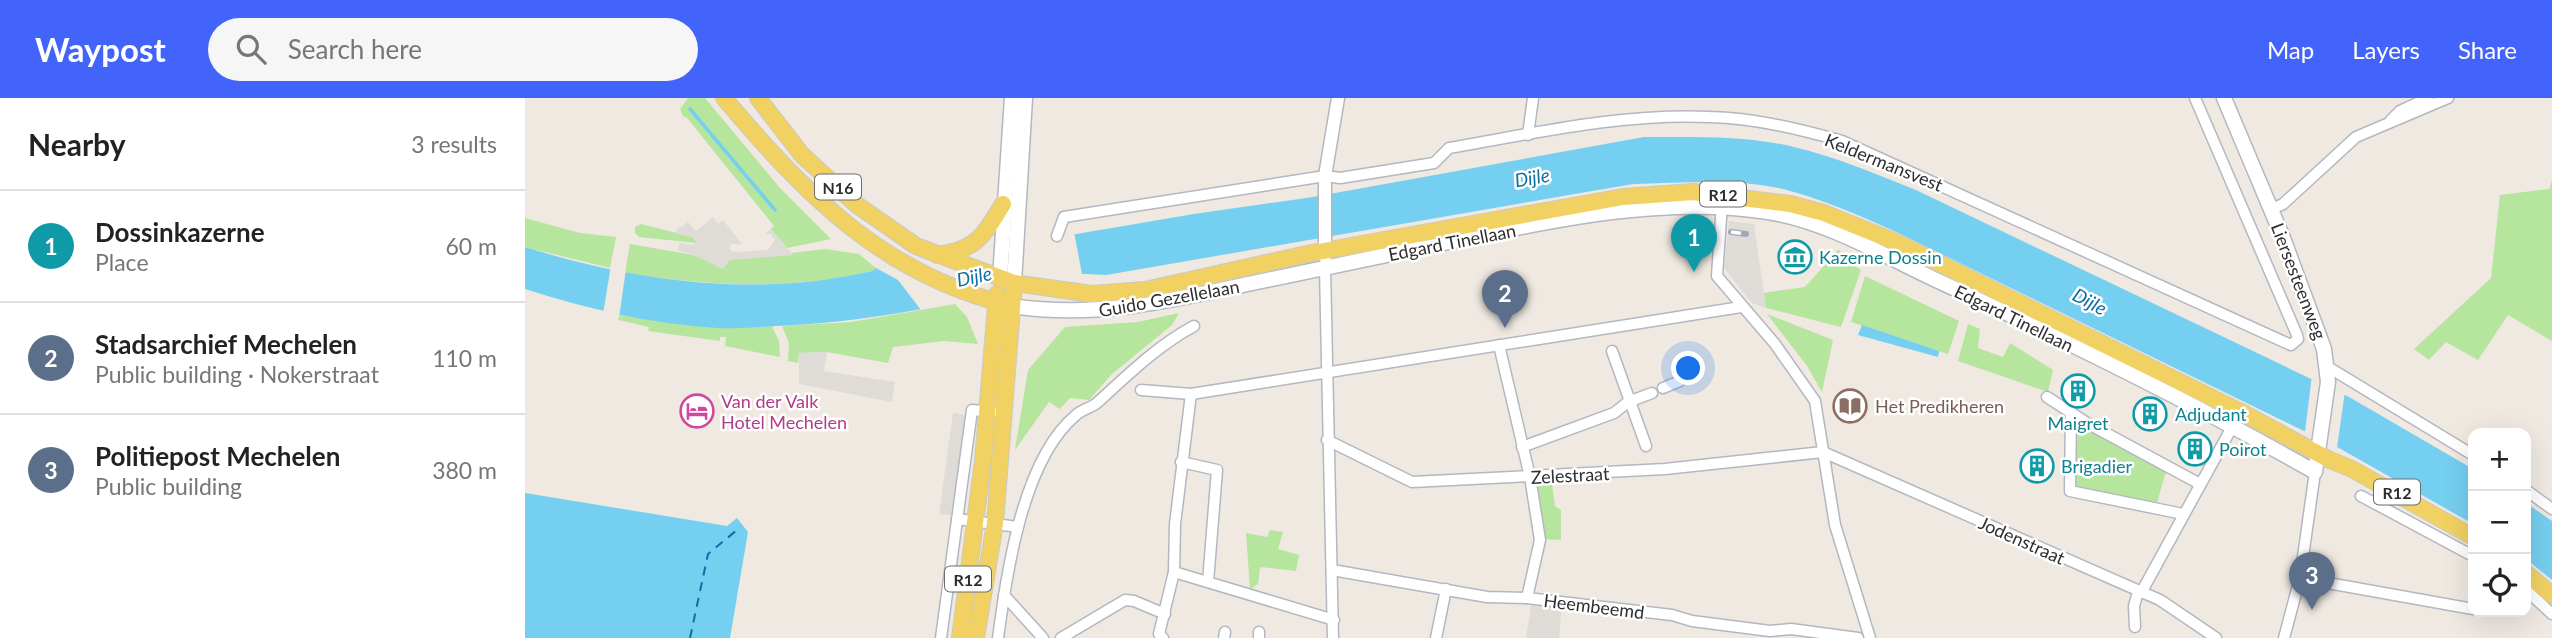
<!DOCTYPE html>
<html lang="en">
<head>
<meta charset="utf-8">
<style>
  :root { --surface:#fff; --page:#f6f6f6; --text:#222; --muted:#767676; --line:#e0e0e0; --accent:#4264fb }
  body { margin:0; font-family:Lato,sans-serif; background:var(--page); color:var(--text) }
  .controls { position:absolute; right:21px; bottom:21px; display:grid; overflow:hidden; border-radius:14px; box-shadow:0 7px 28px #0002 }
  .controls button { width:63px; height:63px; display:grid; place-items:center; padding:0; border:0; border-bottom:2px solid var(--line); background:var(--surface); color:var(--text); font:35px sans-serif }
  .you { position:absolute; left:1164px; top:271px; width:24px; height:24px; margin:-18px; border:5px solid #fff; border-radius:50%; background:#1a73e8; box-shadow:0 0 0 10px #1a73e833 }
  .badge { display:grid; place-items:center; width:46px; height:46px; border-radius:50%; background:var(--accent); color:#fff; font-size:23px; font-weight:700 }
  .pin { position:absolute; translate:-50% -58px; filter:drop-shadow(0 2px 4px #0008) }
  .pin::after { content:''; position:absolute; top:37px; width:24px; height:21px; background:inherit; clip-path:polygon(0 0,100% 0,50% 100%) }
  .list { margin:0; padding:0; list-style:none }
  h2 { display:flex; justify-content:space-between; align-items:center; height:91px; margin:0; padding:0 28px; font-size:30px }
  h2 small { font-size:23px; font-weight:400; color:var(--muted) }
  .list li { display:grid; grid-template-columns:46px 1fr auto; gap:21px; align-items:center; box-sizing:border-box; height:112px; padding:0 28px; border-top:2px solid var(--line) }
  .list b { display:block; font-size:26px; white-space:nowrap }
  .list p { margin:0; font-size:23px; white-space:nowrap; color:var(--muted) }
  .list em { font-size:23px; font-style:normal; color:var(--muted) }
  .icon { flex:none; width:38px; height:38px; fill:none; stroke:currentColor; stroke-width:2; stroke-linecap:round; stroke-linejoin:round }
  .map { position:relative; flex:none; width:2027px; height:540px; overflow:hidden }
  header { display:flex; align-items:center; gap:42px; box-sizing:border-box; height:98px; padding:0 35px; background:var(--accent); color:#fff }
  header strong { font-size:33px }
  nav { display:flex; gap:38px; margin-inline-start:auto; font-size:24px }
  .search { width:490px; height:63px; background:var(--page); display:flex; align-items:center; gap:18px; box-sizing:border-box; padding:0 24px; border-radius:38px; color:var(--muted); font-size:26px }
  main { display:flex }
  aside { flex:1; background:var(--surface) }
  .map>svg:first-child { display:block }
</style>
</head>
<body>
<header>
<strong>Waypost</strong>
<div class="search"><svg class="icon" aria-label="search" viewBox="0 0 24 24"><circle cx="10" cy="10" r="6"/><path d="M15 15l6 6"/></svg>Search here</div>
<nav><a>Map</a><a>Layers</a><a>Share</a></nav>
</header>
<main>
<aside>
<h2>Nearby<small>3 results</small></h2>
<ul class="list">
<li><span class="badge" style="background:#0f9aa8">1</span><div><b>Dossinkazerne</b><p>Place</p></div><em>60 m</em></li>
<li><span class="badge" style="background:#5c6f8a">2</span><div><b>Stadsarchief Mechelen</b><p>Public building · Nokerstraat</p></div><em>110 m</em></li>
<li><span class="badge" style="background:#5c6f8a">3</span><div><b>Politiepost Mechelen</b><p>Public building</p></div><em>380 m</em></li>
</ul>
</aside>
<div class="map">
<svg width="2027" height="540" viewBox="0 0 2027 540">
  <rect width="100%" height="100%" fill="#efe9e1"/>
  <g fill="#b6e59e">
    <polygon points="163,0 180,0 255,90 306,141 262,150 246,131 249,128 162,20 158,18 155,11"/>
    <polygon points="2027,82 2027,243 1983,217 1953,262 1921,244 1904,262 1889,251 1966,180 1975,97 2024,91"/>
    <polygon points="0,120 55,135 91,139 85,170 0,149"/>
    <polygon points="116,126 168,139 172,145 114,139 110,135 110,129"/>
    <path d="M105,146L168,157L180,161L205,162L300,151L334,156L351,170L347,173C264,193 184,188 100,175Z"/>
    <polygon points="1313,152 1324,158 1320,161 1336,172 1316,229 1241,210 1238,195 1280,189"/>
    <polygon points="1340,178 1434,223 1423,256 1326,224"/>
    <polygon points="430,206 442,219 453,246 419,243 368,249 363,265 302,254 274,255 273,265 263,263 264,245 257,228 326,224"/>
    <polygon points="654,215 647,227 587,276 564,302 545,300 535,311 524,304 490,352 503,272 540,229 613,224"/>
    <polygon points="94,216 193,230 247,228 254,243 255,259 200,248 201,239 195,239 195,243 123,233 124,229 93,222"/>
    <polygon points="1242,216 1308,242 1297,294 1282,268"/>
    <polygon points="1443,226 1455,231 1453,250 1478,259 1485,245 1528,272 1523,294 1433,263"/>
    <polygon points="1553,325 1641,373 1632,405 1550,389"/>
    <polygon points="1027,386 1030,408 1036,412 1036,442 1019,441 1011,388"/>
    <polygon points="745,432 758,434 753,451 774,457 771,473 735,469 733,486 725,491 721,435 742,439"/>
  </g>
  <g fill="#dfdcd8">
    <polygon points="188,119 193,126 198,122 217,146 206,146 204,151 209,154 243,152 250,142 246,136 240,136 246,131 268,157 205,162 198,171 169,157 153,153 154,145 168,147 172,143 168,139 151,136 151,132 163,124 171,133"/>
    <polygon points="1204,123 1229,126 1241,210 1227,205 1199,170"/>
    <polygon points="302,254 299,273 370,284 367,304 274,286 274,255"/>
    <polygon points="428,315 446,318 433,418 414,416"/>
    <polygon points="1007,501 1037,505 1034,540 1001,540"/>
  </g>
  <g fill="#75cff0">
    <path d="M1119,39C1168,39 1220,37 1269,49C1311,59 1351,76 1391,92L1824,299L1948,371V426L1814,350L1369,133C1333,117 1297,101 1258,91C1211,80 1157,85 1108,86L581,177L560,176C458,199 356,224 251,228C232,229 212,231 192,230C127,226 62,211 0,191V149C112,184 232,200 347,173L351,170L669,116L788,99Z"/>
    <polygon points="1337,227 1414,253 1413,259 1333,237"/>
    <polygon points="0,395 202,428 212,420 223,434 205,540 0,540"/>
    <polygon points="2001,405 2027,423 2027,482 2001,461"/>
  </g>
  <g fill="#efe9e1">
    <polygon points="549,134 557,176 581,179 560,179 396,212 373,182 351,170"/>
    <polygon points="86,167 101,171 94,220 78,216"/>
    <polygon points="1787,277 1820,293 1812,350 1780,334"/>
  </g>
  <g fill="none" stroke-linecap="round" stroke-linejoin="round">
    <polyline stroke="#75cff0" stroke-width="3.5" points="165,11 250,112"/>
    <polyline stroke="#0d6fa3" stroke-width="2" stroke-dasharray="9 7" stroke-linecap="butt" points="165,540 183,456 212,432"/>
    <defs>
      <g id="minor">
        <polyline points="1866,22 1875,13 1903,0"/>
        <polyline points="1003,37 1008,0"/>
        <polyline points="1197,105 1192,178 1250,246 1290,303 1310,427 1345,540"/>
        <polyline points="1747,111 1758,106 1831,39 1923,0"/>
        <path d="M532,138L539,119L800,78L815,80L909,65L924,50C1011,35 1097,15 1185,19C1229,20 1274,31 1317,43L1766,247L1773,241L1772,237L1670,0"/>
        <polyline points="800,170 808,540"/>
        <polyline points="974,247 1005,379 1015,442 1002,500"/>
        <polyline points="1087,253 1121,348"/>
        <polyline points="1803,269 1948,357"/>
        <polyline points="1138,290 1155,283"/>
        <polyline points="616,292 666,296 1216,209"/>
        <polyline points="1522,299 1562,325 1675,386"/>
        <polyline points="1546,315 1545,393 1658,416"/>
        <polyline points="802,342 887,384 1140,371 1298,354 1635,502 1691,540"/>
        <polyline points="997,349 1089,315 1103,304 1127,295"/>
        <polyline points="656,364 692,372 683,484"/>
        <polyline points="2001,392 2027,411"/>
        <polyline points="1836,398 1948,458"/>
        <polyline points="432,421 493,429"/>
        <polyline points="807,472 962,499 1002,500 1147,517 1167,523 1245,533 1266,531 1333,540"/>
        <polyline points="649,474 809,522"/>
        <polyline points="1775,480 1948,511"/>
        <polyline points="2001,492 2027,516"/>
        <polyline points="1616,495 1706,331"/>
        <polyline points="479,497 518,540"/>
        <polyline points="1610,529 1609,508 1613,494"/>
        <polyline points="416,540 447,312 468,314"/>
        <path d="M473,540C482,475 497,362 551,317C557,311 567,310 573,304C604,276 632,248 669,228"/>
        <polyline points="536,540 600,502 609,503 640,516"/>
        <polyline points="638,540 634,536 649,474 650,426 666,296"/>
        <polyline points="699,540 700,534"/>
        <polyline points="734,540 734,534"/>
        <polyline points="911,540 921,491"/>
        <polyline points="1759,540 1775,480 1790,374"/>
      </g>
      <polyline id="tertiary" points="800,159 800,78 813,0"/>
      <g id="secondary">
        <polyline points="475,180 487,0"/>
        <polyline points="489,185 500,0"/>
        <path d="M487,208C574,221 647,202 732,184C793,171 854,158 914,146C1021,124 1133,97 1243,114C1301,123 1356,156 1409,181C1538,241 1667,304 1790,374L1803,284L1799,251L1758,140L1699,0"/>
      </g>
      <g id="primary">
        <path d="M199,0C281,97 358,177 487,208"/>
        <polyline points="233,0 277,57 332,107 391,148 489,185 567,196 620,192 782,156 1098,99 1168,94 1265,106 1299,115 1371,144 1716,314 1805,362 1827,371 1948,439"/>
        <path d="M412,157C452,152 458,138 478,106"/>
        <polyline points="2001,475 2027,497"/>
        <polyline points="435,540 458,363 472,196"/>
        <polyline points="451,540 470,425 489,185"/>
      </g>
    </defs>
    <use href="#minor" stroke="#b4b7c1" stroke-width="13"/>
    <use href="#tertiary" stroke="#b4b7c1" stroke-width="15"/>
    <use href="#secondary" stroke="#b4b7c1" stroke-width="17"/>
    <use href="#primary" stroke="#c9c9c9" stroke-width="18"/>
    <use href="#minor" stroke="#fff" stroke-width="10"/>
    <use href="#tertiary" stroke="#fff" stroke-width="12"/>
    <use href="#secondary" stroke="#fff" stroke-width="14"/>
    <use href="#primary" stroke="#f2d163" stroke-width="16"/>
    <defs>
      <polyline id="rail" points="1206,134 1221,136"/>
    </defs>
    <use href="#rail" stroke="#a3a6b8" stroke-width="6"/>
    <use href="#rail" stroke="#fff" stroke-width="3.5" stroke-dasharray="10" stroke-linecap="butt"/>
  </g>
  <defs>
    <symbol id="museum-ring" viewBox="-11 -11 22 22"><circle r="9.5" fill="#fff" stroke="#0f9aa8" stroke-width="1.5"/><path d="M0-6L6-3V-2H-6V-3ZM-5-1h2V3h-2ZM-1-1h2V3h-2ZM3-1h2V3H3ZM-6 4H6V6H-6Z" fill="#0f9aa8"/></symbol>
    <symbol id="building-ring" viewBox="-11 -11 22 22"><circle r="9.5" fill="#fff" stroke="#0f9aa8" stroke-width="1.5"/><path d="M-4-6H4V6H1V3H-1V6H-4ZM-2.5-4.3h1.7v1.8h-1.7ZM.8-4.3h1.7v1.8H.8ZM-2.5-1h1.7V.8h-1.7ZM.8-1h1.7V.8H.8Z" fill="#0f9aa8"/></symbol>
    <symbol id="library-ring" viewBox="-11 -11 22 22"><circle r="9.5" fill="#fff" stroke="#8d6e63" stroke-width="1.5"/><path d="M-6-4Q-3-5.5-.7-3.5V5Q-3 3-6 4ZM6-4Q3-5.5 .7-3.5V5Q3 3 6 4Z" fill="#8d6e63"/></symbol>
    <symbol id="hotel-ring" viewBox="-11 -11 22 22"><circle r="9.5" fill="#fff" stroke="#d1479c" stroke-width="1.5"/><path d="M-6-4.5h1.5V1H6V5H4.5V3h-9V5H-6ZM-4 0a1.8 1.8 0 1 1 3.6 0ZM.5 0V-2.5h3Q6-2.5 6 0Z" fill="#d1479c"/></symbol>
  </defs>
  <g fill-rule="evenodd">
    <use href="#museum-ring" x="1251" y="140" width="38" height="38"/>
    <use href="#building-ring" x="1534" y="274" width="38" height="38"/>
    <use href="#library-ring" x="1306" y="289" width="38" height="38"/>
    <use href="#hotel-ring" x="153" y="294" width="38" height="38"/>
    <use href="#building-ring" x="1606" y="297" width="38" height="38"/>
    <use href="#building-ring" x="1651" y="332" width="38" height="38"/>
    <use href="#building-ring" x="1493" y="349" width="38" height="38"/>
  </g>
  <g text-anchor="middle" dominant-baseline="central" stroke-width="5" stroke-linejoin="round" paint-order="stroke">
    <g fill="#fff" stroke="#6d6d6d" stroke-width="2">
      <rect x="290" y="76.5" width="46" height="25" rx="5"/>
      <rect x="1175" y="83.5" width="46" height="25" rx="5"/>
      <rect x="1849" y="381.5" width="46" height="25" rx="5"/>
      <rect x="420" y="468.5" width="46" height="25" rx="5"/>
    </g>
    <g font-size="16" font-weight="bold" fill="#2e2e2e">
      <text x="313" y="89">N16</text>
      <text x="1198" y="96">R12</text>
      <text x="1872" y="394">R12</text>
      <text x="443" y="481">R12</text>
    </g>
    <g font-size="18" fill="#2e2e2e" stroke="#fff">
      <text transform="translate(1359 64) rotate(22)">Keldermansvest</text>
      <text transform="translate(927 144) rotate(-11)">Edgard Tinellaan</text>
      <text transform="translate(1774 183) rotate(69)">Liersesteenweg</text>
      <text transform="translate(644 200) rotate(-10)">Guido Gezellelaan</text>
      <text transform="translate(1489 220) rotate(26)">Edgard Tinellaan</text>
      <text transform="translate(1045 377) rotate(-3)">Zelestraat</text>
      <text transform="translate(1497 442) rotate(24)">Jodenstraat</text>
      <text transform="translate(1069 508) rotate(7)">Heembeemd</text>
    </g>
    <g font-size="18" fill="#0d838f" stroke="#fff" text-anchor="start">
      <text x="1294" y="159">Kazerne Dossin</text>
      <text x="1650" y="316">Adjudant</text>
      <text x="1553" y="325" text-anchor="middle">Maigret</text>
      <text x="1694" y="351">Poirot</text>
      <text x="1536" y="368">Brigadier</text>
    </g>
    <g font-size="18" fill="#b23c85" stroke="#fff" text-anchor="start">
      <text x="196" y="303">Van der Valk<tspan x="196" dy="21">Hotel Mechelen</tspan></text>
    </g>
    <g font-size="18" fill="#785e54" stroke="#fff" text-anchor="start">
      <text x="1350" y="308">Het Predikheren</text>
    </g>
    <g font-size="19" font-style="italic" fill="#0d6fa3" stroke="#fff">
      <text transform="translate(1007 79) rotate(-10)">Dijle</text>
      <text transform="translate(449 178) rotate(-12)">Dijle</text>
      <text transform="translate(1565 203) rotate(28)">Dijle</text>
    </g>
  </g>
</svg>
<div class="controls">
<button>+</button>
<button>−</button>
<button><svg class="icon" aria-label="locate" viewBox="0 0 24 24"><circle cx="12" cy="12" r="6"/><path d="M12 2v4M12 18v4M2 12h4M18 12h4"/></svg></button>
</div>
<div class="you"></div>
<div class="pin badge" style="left:1169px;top:174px;background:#0f9aa8">1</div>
<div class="pin badge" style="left:980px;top:230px;background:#5c6f8a">2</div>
<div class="pin badge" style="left:1787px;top:512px;background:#5c6f8a">3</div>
</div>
</main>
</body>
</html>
